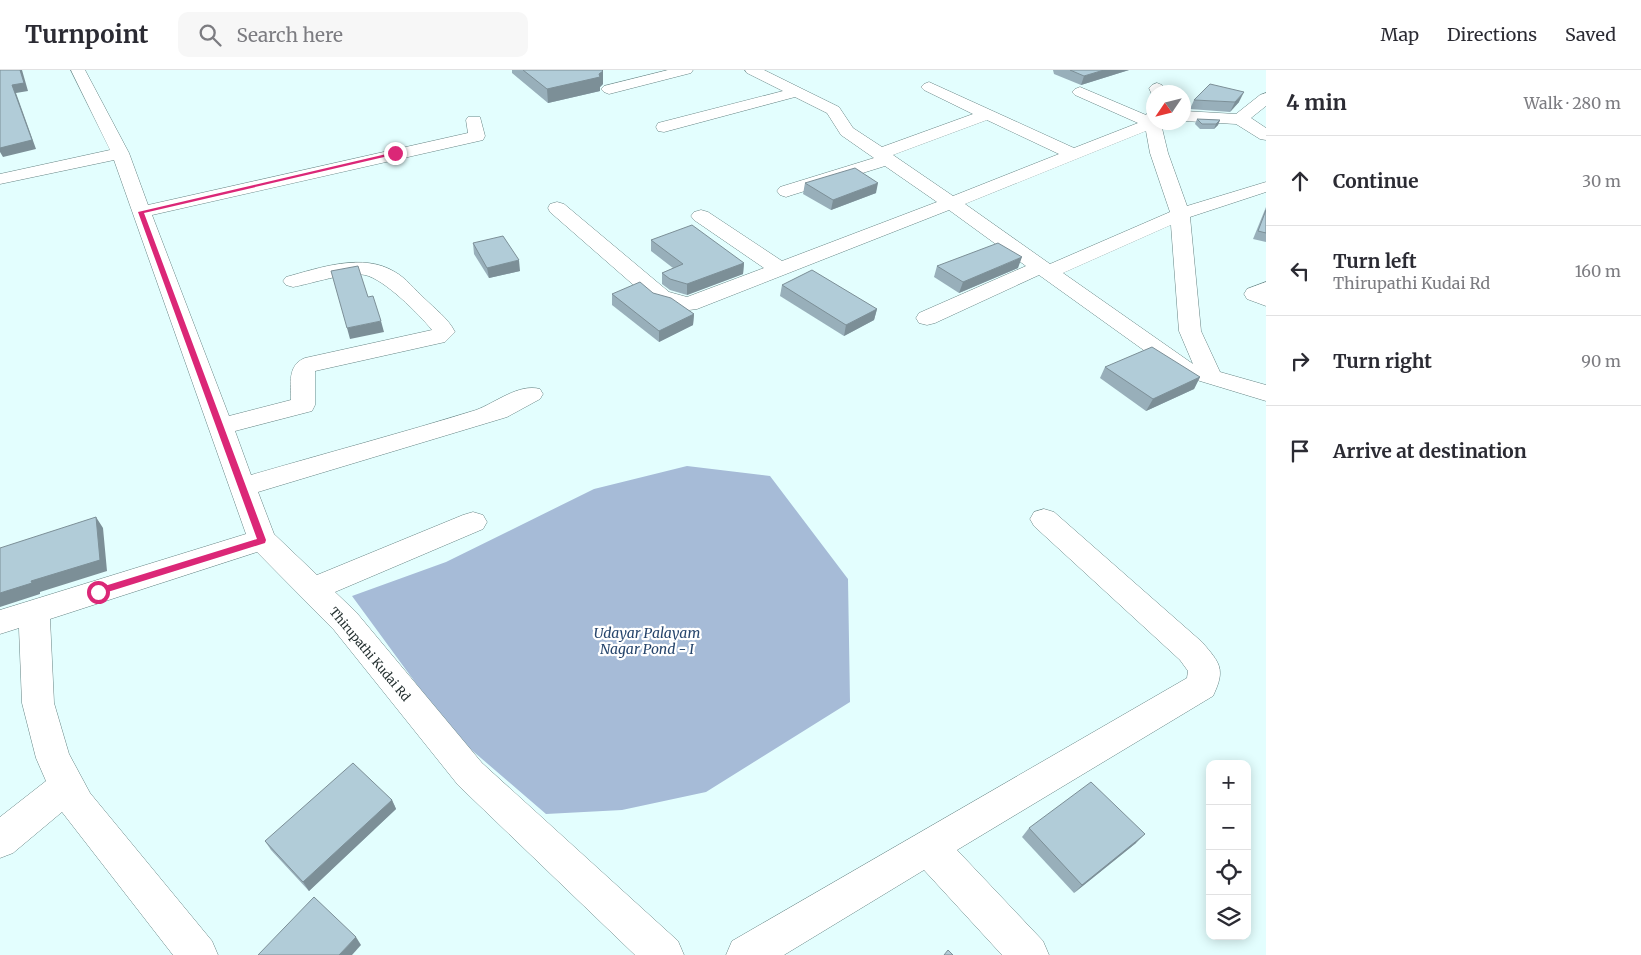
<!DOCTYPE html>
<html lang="en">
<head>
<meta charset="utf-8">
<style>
  :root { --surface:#fff; --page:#f7f7f7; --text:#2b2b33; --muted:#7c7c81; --line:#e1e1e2 }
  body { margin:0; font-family:Merriweather,serif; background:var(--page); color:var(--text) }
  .controls { position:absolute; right:15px; bottom:15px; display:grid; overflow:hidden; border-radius:10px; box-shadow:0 2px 12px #0003 }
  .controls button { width:45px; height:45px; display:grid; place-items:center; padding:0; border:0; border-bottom:1px solid var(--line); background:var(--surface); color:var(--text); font:25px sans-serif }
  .compass { position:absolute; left:1146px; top:15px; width:45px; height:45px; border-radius:50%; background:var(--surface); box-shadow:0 2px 12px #0003; rotate:235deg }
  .stop { position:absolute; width:15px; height:15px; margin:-11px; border:4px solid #db2777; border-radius:50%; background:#fff }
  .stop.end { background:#db2777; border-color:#fff; box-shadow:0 1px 5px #0008 }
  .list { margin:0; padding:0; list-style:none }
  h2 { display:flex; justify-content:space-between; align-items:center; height:65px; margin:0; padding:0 20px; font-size:21px }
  h2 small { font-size:16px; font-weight:400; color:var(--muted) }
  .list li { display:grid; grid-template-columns:32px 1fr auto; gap:15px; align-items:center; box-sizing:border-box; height:90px; padding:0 20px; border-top:1px solid var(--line) }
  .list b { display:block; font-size:19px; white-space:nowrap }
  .list p { margin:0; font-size:16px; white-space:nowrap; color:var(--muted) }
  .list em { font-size:16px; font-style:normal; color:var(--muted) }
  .icon { flex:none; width:28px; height:28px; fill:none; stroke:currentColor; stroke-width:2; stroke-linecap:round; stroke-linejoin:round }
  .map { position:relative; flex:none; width:1266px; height:885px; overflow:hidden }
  header { display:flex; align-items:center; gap:30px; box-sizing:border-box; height:70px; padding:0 25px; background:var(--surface); border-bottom:1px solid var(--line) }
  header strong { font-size:24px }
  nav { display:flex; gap:28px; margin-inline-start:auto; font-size:18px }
  .search { width:350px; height:45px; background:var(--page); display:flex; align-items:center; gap:12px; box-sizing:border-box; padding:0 18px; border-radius:10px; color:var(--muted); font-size:19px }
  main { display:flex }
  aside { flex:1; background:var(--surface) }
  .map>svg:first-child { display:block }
</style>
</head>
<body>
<header>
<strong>Turnpoint</strong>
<div class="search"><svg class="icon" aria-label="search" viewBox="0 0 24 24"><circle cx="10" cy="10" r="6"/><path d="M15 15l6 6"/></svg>Search here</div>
<nav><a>Map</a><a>Directions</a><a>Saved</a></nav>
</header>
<main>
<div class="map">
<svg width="1266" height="885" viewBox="0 0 1266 885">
  <rect width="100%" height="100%" fill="#e3fefe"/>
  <polygon fill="#a6bbd7" points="687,396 770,406 848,509 850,632 706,722 622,740 546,744 453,664 352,526 446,492 594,419"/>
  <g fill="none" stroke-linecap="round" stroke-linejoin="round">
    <defs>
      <g id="minor">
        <path d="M71,0H85L129,83L148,135L468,63L466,50L468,47H480L485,66L483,70L152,145L229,346L291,330C291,314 287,295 305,288L432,260C419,244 384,209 365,205C349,201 310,214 293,217L286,215L283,211L286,207C319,198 363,182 395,202C406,208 415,220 424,228C435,239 448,248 455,262L445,272L315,301V335L312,341L235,361L251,405C326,383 402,363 476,340C495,333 519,313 540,319L543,324L540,329L507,347L258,422L274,464L317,505L463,445L473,442L483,445L487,452L483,459L335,522L356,542L482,693L678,871L684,885H635L458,715L334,560L257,482L50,549L54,633L69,684L90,723L212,871L218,885H173L62,742L13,783L0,788V747L46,711L36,688L22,633L19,558L0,564V540L246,464L114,90L0,114V104L110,80Z"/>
        <polygon points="668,0 693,0 691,3 609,24 604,22 601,19 604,16"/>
        <path d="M745,0H764L839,37L853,58L882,77L973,44L924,20L921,17L924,14L929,12L1074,78L1138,53L1075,25L1072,22L1075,19L1080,17L1146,45L1148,42L1154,40V52H1162L1161,54L1168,83L1187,136L1266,112V122L1190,147L1201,261L1220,302L1266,315V331L1177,304L1039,205L935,253L927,255L919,253L916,248L919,243L1026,196L949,140L697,239L689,240L676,239L653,232L550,142L548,138L550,134L557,132L564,134L669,222L687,227L764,198L694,150L691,146L694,142L701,140L708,142L782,191L937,132L885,96L792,125L786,127L780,125L777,121L780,117L874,88L841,65L827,43L795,27L664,62L658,61L656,57L658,53L783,21L747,3ZM987,50L1059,84L953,126L893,85ZM1146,61L1150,83L1170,142L1050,194L965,134ZM1171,155L1179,261L1193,294L1063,203Z"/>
        <polygon points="1157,13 1162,15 1165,22 1154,22 1154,26 1152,25 1149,18 1152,15"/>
        <polygon points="1266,23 1266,36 1251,48 1266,58 1266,70 1260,69 1236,54 1184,51 1184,41 1236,44 1260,25"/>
        <polygon points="1266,212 1266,236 1247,229 1244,224 1247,219"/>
        <path d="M1044,439L1054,442L1202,572C1220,593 1226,599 1213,626L957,780L1043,871L1049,885H1002L924,800L784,885H726L732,871L1187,608L1188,601L1180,590L1034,456L1030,449L1034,442Z"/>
      </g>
    </defs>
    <use href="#minor" stroke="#678585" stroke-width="1"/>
    <use href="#minor" fill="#fff" fill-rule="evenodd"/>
  </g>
  <g fill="#98afba">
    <polygon points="512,0 602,0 603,1 603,14 600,17 600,21 548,33 512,3"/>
    <polygon points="1053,0 1129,0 1081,15 1054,4"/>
    <polygon points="1194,30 1239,32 1230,42 1190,39"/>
    <polygon points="1197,49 1220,50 1218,55 1214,59 1200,59 1195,54"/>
    <polygon points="805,113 876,123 831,140 803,124"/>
    <polygon points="1266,137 1266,172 1253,169"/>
    <polygon points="651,170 744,193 743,204 687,225 670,220 662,214 662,203 673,198 651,181"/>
    <polygon points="473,173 520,201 489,208 474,184"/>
    <polygon points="937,196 1018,198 959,223 934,207"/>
    <polygon points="782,215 877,239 874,250 844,266 780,226"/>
    <polygon points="653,223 694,244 693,255 659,272 612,235 612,224"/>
    <polygon points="1105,297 1200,307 1194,319 1146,341 1100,308"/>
    <polygon points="392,730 396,739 309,821 271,780 265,771"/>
    <polygon points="1029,758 1136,773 1074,823 1022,767"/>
  </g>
  <g fill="#7c8f97">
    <polygon points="20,0 22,0 28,21 16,23 36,79 3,87 0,82 0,78 12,15"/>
    <polygon points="1104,0 1129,0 1081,15 1084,6"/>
    <polygon points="603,1 603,14 600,17 600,21 548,33 547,19"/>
    <polygon points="1244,22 1239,32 1230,42 1235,32"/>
    <polygon points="1220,50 1218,55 1214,59 1216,54"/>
    <polygon points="878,113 876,123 831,140 833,130"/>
    <polygon points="1022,187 1018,198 959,223 963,212"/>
    <polygon points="519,190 520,201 489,208 487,198"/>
    <polygon points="744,193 743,204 687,225 687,214"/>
    <polygon points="877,239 874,250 844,266 846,255"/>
    <polygon points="694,244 693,255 659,272 659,261"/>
    <polygon points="381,251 384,262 350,269 347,258"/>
    <polygon points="1200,307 1194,319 1146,341 1153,329"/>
    <polygon points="96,447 103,458 107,501 40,522 40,524 0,537 0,523 31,511"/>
    <polygon points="392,730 396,739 309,821 303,812"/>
    <polygon points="1145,764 1136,773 1074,823 1082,815"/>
    <polygon points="356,867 361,875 352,885 339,885"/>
  </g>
  <g fill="#b1ccd8" stroke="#7c8f97">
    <polygon points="0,0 20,0 24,13 12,15 32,70 0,78"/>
    <polygon points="523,0 602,0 603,1 599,4 600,7 547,19"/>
    <polygon points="1070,0 1104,0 1084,6"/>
    <polygon points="1210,14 1244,22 1235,32 1194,30"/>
    <polygon points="1197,49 1220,50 1216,54 1202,54"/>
    <polygon points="855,98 878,113 833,130 805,113"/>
    <polygon points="1266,140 1266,163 1258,161"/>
    <polygon points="692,155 744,193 687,214 670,209 662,203 683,194 651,170"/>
    <polygon points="503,166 519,190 487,198 473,173"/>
    <polygon points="998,173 1022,187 963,212 937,196"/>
    <polygon points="358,196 368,227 373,226 381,251 347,258 331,201"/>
    <polygon points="812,200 877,239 846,255 782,215"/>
    <polygon points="640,212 653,223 671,228 694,244 659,261 612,224"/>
    <polygon points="1152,277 1200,307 1153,329 1105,297"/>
    <polygon points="96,447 100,490 31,511 32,513 0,523 0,478"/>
    <polygon points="353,693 392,730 303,812 265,771"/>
    <polygon points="1091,712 1145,764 1082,815 1029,758"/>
    <polygon points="314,827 356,867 339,885 258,885"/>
    <polygon points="948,880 953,885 944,885"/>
  </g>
  <polygon fill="#db2777" points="395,82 397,84 144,143 266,470 265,473 98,525 95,524 95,519 257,469 138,142"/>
  <g text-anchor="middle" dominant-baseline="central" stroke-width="4.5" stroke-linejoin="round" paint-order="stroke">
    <g font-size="12" fill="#243030" stroke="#fff">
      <text transform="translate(370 584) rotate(50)">Thirupathi Kudai Rd</text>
    </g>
    <g font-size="14" font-style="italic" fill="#26456c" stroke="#fff">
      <text x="647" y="563">Udayar Palayam<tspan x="647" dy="16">Nagar Pond - I</tspan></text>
    </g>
  </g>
</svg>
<div class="controls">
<button>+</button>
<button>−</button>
<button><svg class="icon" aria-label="locate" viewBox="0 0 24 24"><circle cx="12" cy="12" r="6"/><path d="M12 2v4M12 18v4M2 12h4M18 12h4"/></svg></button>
<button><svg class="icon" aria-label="layers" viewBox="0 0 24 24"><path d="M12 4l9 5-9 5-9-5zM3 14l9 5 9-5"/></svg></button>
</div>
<svg class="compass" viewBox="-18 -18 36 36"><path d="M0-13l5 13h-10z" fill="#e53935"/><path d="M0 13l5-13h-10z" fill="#7c7c81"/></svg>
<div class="stop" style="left:98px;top:522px"></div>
<div class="stop end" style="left:395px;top:83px"></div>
</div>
<aside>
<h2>4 min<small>Walk · 280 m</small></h2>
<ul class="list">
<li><svg class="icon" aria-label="ahead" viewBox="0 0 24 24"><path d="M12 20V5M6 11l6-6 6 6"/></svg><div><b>Continue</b></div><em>30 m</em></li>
<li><svg class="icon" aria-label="left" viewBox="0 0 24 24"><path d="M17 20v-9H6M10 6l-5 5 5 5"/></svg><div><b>Turn left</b><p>Thirupathi Kudai Rd</p></div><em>160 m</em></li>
<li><svg class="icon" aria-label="right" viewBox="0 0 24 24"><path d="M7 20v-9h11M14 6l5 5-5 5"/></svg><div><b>Turn right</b></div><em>90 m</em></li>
<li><svg class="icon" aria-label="arrive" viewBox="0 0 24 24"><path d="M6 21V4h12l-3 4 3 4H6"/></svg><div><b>Arrive at destination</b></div></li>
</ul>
</aside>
</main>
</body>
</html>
